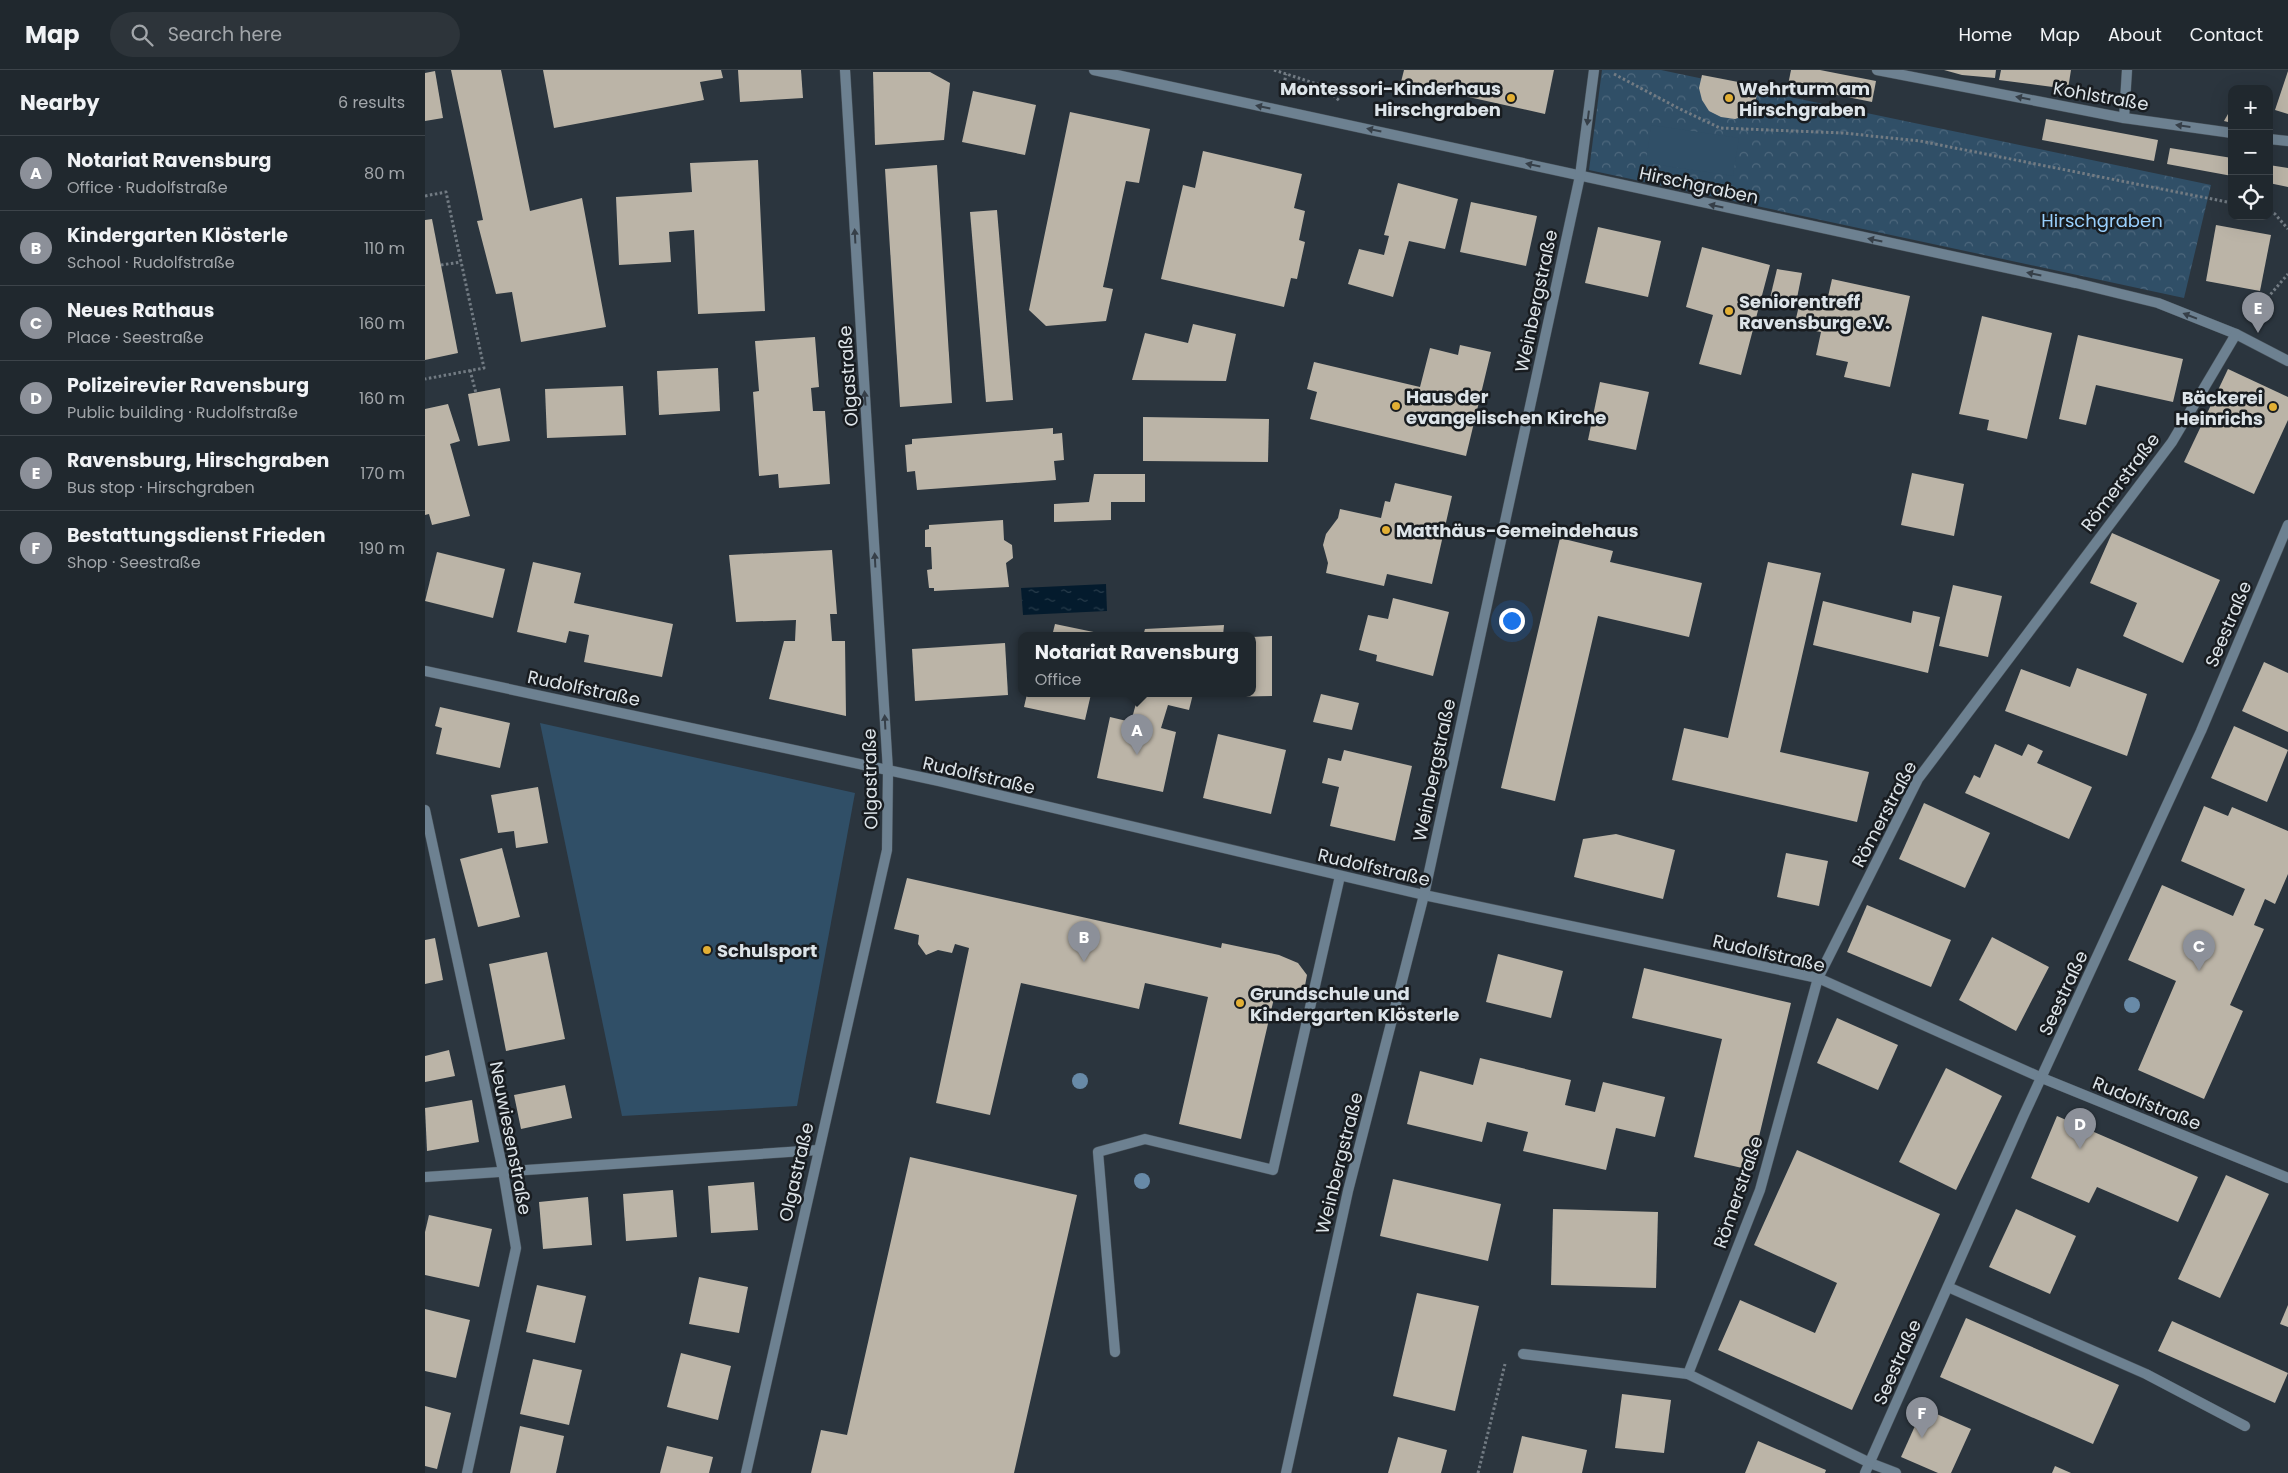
<!DOCTYPE html>
<html lang="en">
<head>
<meta charset="utf-8">
<style>
  :root { --surface:#20282e; --page:#2d343a; --text:#f1f3f6; --muted:#a2a6aa; --line:#3d444a; --accent:#8c9099 }
  body { margin:0; font-family:Poppins,sans-serif; background:var(--page); color:var(--text) }
  .controls { position:absolute; right:15px; top:15px; display:grid; overflow:hidden; border-radius:10px; box-shadow:0 5px 20px #0002 }
  .controls button { width:45px; height:45px; display:grid; place-items:center; padding:0; border:0; border-bottom:1px solid var(--line); background:var(--surface); color:var(--text); font:25px sans-serif }
  .you { position:absolute; left:1086px; top:550px; width:18px; height:18px; margin:-12px; border:4px solid #fff; border-radius:50%; background:#1a73e8; box-shadow:0 0 0 8px #1a73e833 }
  .badge { display:grid; place-items:center; width:32px; height:32px; border-radius:50%; background:var(--accent); color:#fff; font-size:16px; font-weight:700 }
  .pin { position:absolute; translate:-50% -41px; filter:drop-shadow(0 1px 2px #0008) }
  .pin::after { content:''; position:absolute; top:26px; width:18px; height:15px; background:inherit; clip-path:polygon(0 0,100% 0,50% 100%) }
  .popup { position:absolute; left:593px; top:562px; width:238px; height:65px; box-sizing:border-box; display:grid; place-content:center; border-radius:10px; background:var(--surface); filter:drop-shadow(0 1px 4px #0005); font-size:16px; white-space:nowrap; color:var(--muted) }
  .popup b { font-size:19px; color:var(--text) }
  .popup::after { content:''; position:absolute; left:50%; top:100%; margin-left:-10px; border:10px solid transparent; border-top-color:var(--surface) }
  .list { margin:0; padding:0; list-style:none }
  h2 { display:flex; justify-content:space-between; align-items:center; height:65px; margin:0; padding:0 20px; font-size:21px }
  h2 small { font-size:16px; font-weight:400; color:var(--muted) }
  .list li { display:grid; grid-template-columns:32px 1fr auto; gap:15px; align-items:center; box-sizing:border-box; height:75px; padding:0 20px; border-top:1px solid var(--line) }
  .list b { display:block; font-size:19px; white-space:nowrap }
  .list p { margin:0; font-size:16px; white-space:nowrap; color:var(--muted) }
  .list em { font-size:16px; font-style:normal; color:var(--muted) }
  .icon { flex:none; width:28px; height:28px; fill:none; stroke:currentColor; stroke-width:2; stroke-linecap:round; stroke-linejoin:round }
  .map { position:relative; flex:none; width:1863px; height:1403px; overflow:hidden }
  header { display:flex; align-items:center; gap:30px; box-sizing:border-box; height:70px; padding:0 25px; background:var(--surface); border-bottom:1px solid var(--line) }
  header strong { font-size:24px }
  nav { display:flex; gap:28px; margin-inline-start:auto; font-size:18px }
  .search { width:350px; height:45px; background:var(--page); display:flex; align-items:center; gap:12px; box-sizing:border-box; padding:0 18px; border-radius:28px; color:var(--muted); font-size:19px }
  main { display:flex }
  aside { flex:1; background:var(--surface) }
  .map>svg:first-child { display:block }
</style>
</head>
<body>
<header>
<strong>Map</strong>
<div class="search"><svg class="icon" aria-label="search" viewBox="0 0 24 24"><circle cx="10" cy="10" r="6"/><path d="M15 15l6 6"/></svg>Search here</div>
<nav><a>Home</a><a>Map</a><a>About</a><a>Contact</a></nav>
</header>
<main>
<aside>
<h2>Nearby<small>6 results</small></h2>
<ul class="list">
<li><span class="badge">A</span><div><b>Notariat Ravensburg</b><p>Office · Rudolfstraße</p></div><em>80 m</em></li>
<li><span class="badge">B</span><div><b>Kindergarten Klösterle</b><p>School · Rudolfstraße</p></div><em>110 m</em></li>
<li><span class="badge">C</span><div><b>Neues Rathaus</b><p>Place · Seestraße</p></div><em>160 m</em></li>
<li><span class="badge">D</span><div><b>Polizeirevier Ravensburg</b><p>Public building · Rudolfstraße</p></div><em>160 m</em></li>
<li><span class="badge">E</span><div><b>Ravensburg, Hirschgraben</b><p>Bus stop · Hirschgraben</p></div><em>170 m</em></li>
<li><span class="badge">F</span><div><b>Bestattungsdienst Frieden</b><p>Shop · Seestraße</p></div><em>190 m</em></li>
</ul>
</aside>
<div class="map">
<svg width="1863" height="1403" viewBox="0 0 1863 1403">
  <defs>
    <pattern id="forest-crowns" width="20" height="18" patternUnits="userSpaceOnUse" patternTransform="scale(1.25)"><rect width="20" height="18" fill="#304f67"/><path d="M2 6a3 3 0 1 1 6 0M12 15a3 3 0 1 1 6 0" fill="none" stroke="#4e687d"/></pattern>
    <pattern id="water-ripples" width="26" height="14" patternUnits="userSpaceOnUse" patternTransform="scale(1.25)"><rect width="26" height="14" fill="#041b2d"/><path d="M2 4q2-2 4 0t4 0M15 11q2-2 4 0t4 0" fill="none" stroke="#283c4b"/></pattern>
  </defs>
  <rect width="100%" height="100%" fill="#2b353e"/>
  <polygon fill="url(#forest-crowns)" points="1177,0 1236,0 1786,115 1759,228 1164,100"/>
  <g fill="#304f67">
    <polygon points="1226,55 1314,68 1308,106 1221,93"/>
    <polygon points="115,653 430,723 372,1036 197,1046"/>
  </g>
  <polygon fill="url(#water-ripples)" points="681,514 682,541 598,545 596,518"/>
  <g fill="#bbb4a7">
    <polygon points="26,0 76,0 105,141 157,128 181,257 96,272 87,222 71,224 52,151 58,150"/>
    <polygon points="118,0 296,0 298,8 275,12 279,30 129,58"/>
    <polygon points="313,0 376,0 378,28 315,32"/>
    <polygon points="979,0 1129,0 1120,44 976,12"/>
    <polygon points="1366,0 1395,0 1451,11 1447,32 1363,15"/>
    <polygon points="1519,0 1571,0 1570,8 1537,5"/>
    <polygon points="1576,0 1646,0 1643,19 1574,10"/>
    <polygon points="10,1 18,48 0,51 0,3"/>
    <polygon points="1863,1 1863,44 1850,40"/>
    <polygon points="448,2 505,2 525,13 519,70 450,75"/>
    <polygon points="1277,5 1334,16 1329,37 1322,45 1310,49 1296,47 1284,41 1277,30 1274,18"/>
    <polygon points="548,21 611,35 600,85 537,72"/>
    <polygon points="1807,37 1807,53 1799,51"/>
    <polygon points="645,42 725,59 714,113 701,111 678,217 688,219 681,251 621,256 604,240"/>
    <polygon points="1621,49 1733,70 1729,91 1617,70"/>
    <polygon points="1745,78 1807,88 1807,106 1742,94"/>
    <polygon points="778,81 877,104 869,138 880,141 874,170 880,172 872,209 866,208 859,237 736,209 758,115 770,118"/>
    <polygon points="333,90 340,241 273,244 269,160 244,162 246,192 194,195 191,127 267,122 265,93"/>
    <polygon points="512,95 527,333 475,337 460,99"/>
    <polygon points="1844,95 1863,98 1863,117 1844,113"/>
    <polygon points="973,113 1033,129 1020,179 984,171 968,227 923,214 934,179 959,185 964,166 959,165"/>
    <polygon points="1046,132 1112,146 1101,196 1035,182"/>
    <polygon points="572,140 588,330 561,332 545,142"/>
    <polygon points="7,149 33,283 0,290 0,150"/>
    <polygon points="1791,155 1846,165 1835,221 1781,211"/>
    <polygon points="1173,157 1236,171 1223,227 1160,213"/>
    <polygon points="1277,177 1345,195 1316,305 1274,294 1288,245 1261,237"/>
    <polygon points="1352,199 1377,203 1371,233 1345,228"/>
    <polygon points="1407,209 1485,226 1465,317 1419,307 1423,292 1391,285 1396,262 1369,257 1376,227 1402,231"/>
    <polygon points="1557,246 1627,263 1602,369 1562,360 1564,350 1534,344"/>
    <polygon points="768,254 811,264 801,311 707,310 720,263 763,273"/>
    <polygon points="1653,265 1758,289 1748,332 1671,315 1661,355 1634,349"/>
    <polygon points="390,267 394,317 386,318 388,341 400,341 405,414 354,418 353,404 334,406 328,322 334,321 330,271"/>
    <polygon points="1035,275 1066,282 1041,386 885,349 892,322 882,319 889,292 995,317 1005,278 1033,285"/>
    <polygon points="293,298 295,341 234,345 232,301"/>
    <polygon points="1803,299 1863,327 1863,350 1829,424 1759,392"/>
    <polygon points="1175,312 1224,322 1211,380 1163,370"/>
    <polygon points="198,316 201,365 122,368 120,319"/>
    <polygon points="75,318 85,371 53,376 43,324"/>
    <polygon points="23,334 35,371 25,374 45,446 7,455 4,444 0,445 0,339"/>
    <polygon points="718,347 844,349 843,392 718,391"/>
    <polygon points="628,358 628,364 637,363 639,390 629,391 631,410 492,420 490,401 482,402 480,375 487,374 487,369"/>
    <polygon points="1487,403 1539,414 1529,466 1476,455"/>
    <polygon points="669,404 720,404 720,432 686,432 686,450 629,452 629,434 664,432"/>
    <polygon points="970,413 1027,426 1007,514 962,504 959,516 901,503 903,493 898,475 901,464 913,448 915,439 956,448 960,431 965,432"/>
    <polygon points="578,450 579,470 587,475 588,488 581,493 584,517 509,521 509,518 504,518 502,500 507,499 506,477 500,477 500,460 504,459 504,455"/>
    <polygon points="1687,463 1795,510 1758,593 1698,566 1712,533 1665,513"/>
    <polygon points="1135,468 1188,481 1185,492 1277,513 1264,567 1173,546 1130,731 1076,718"/>
    <polygon points="407,480 412,544 405,544 407,571 420,571 421,646 344,629 359,571 370,571 371,550 311,552 304,485"/>
    <polygon points="12,482 80,499 68,548 0,531"/>
    <polygon points="108,492 156,503 149,533 248,554 237,607 159,592 164,565 144,561 141,573 92,562"/>
    <polygon points="1343,492 1396,503 1355,682 1444,702 1432,752 1247,710 1259,658 1303,668"/>
    <polygon points="1528,515 1577,526 1563,587 1514,576"/>
    <polygon points="968,528 1024,542 1008,606 951,591 952,585 934,580 943,545 963,549"/>
    <polygon points="1398,531 1486,553 1488,541 1515,547 1503,603 1388,575"/>
    <polygon points="630,554 683,565 683,566 627,566"/>
    <polygon points="799,555 798,566 718,566 720,559"/>
    <polygon points="847,566 847,626 797,627 797,624 827,624 827,567"/>
    <polygon points="580,573 583,625 490,631 487,579"/>
    <polygon points="1839,592 1863,603 1863,662 1817,641"/>
    <polygon points="1652,598 1722,624 1702,686 1580,641 1596,599 1645,617"/>
    <polygon points="602,624 666,624 660,650 599,637"/>
    <polygon points="707,624 768,624 764,640 743,635 736,658 751,662 738,722 672,708 685,647 706,652 713,626"/>
    <polygon points="896,624 934,633 927,660 888,652"/>
    <polygon points="15,637 85,653 75,698 11,684 17,658 10,656"/>
    <polygon points="1809,656 1863,680 1842,732 1786,708"/>
    <polygon points="793,664 861,680 846,744 778,728"/>
    <polygon points="1570,674 1597,686 1603,674 1618,681 1612,693 1667,717 1644,769 1540,723 1549,705 1555,708"/>
    <polygon points="919,680 987,696 970,771 905,756 914,717 897,713 903,688 916,691"/>
    <polygon points="113,717 123,773 91,778 89,761 73,763 66,725"/>
    <polygon points="1499,733 1565,763 1540,818 1474,789"/>
    <polygon points="1779,736 1803,746 1807,737 1863,761 1863,804 1850,834 1840,829 1829,855 1839,859 1805,935 1818,941 1779,1029 1713,1000 1751,911 1703,890 1737,815 1808,846 1820,819 1756,791"/>
    <polygon points="1191,764 1250,780 1238,829 1149,807 1158,769"/>
    <polygon points="77,778 95,847 53,857 35,789"/>
    <polygon points="1361,783 1403,791 1394,836 1352,827"/>
    <polygon points="482,808 796,878 797,873 854,885 873,893 882,905 879,921 863,927 850,924 816,1069 754,1054 783,927 720,913 714,939 596,913 565,1045 511,1033 544,878 530,874 527,883 513,880 501,885 493,874 494,865 469,859"/>
    <polygon points="1442,835 1526,870 1506,917 1422,882"/>
    <polygon points="1567,867 1624,897 1591,961 1534,930"/>
    <polygon points="10,868 18,910 0,914 0,870"/>
    <polygon points="122,882 140,969 81,981 64,894"/>
    <polygon points="1073,884 1138,901 1126,948 1061,932"/>
    <polygon points="1219,898 1366,933 1326,1100 1269,1087 1297,969 1207,948"/>
    <polygon points="1412,948 1473,975 1453,1020 1392,993"/>
    <polygon points="24,980 30,1006 0,1012 0,986"/>
    <polygon points="1055,988 1146,1010 1140,1035 1170,1042 1178,1012 1240,1027 1230,1067 1191,1058 1181,1100 1098,1081 1103,1062 1062,1052 1057,1072 982,1054 995,1001 1048,1015"/>
    <polygon points="1521,998 1577,1026 1531,1120 1474,1092"/>
    <polygon points="140,1015 147,1048 96,1059 89,1025"/>
    <polygon points="47,1030 54,1072 2,1081 0,1038"/>
    <polygon points="1632,1046 1773,1107 1753,1152 1672,1117 1664,1133 1606,1108"/>
    <polygon points="1372,1080 1515,1144 1427,1340 1293,1280 1315,1230 1390,1263 1412,1213 1329,1175"/>
    <polygon points="485,1087 652,1125 589,1403 386,1403 396,1360 422,1365"/>
    <polygon points="1801,1105 1844,1124 1795,1228 1753,1209"/>
    <polygon points="968,1109 1076,1134 1063,1191 955,1166"/>
    <polygon points="329,1112 333,1160 286,1163 283,1116"/>
    <polygon points="248,1120 252,1167 201,1171 198,1124"/>
    <polygon points="163,1127 167,1175 118,1179 114,1132"/>
    <polygon points="1128,1139 1233,1142 1231,1218 1126,1215"/>
    <polygon points="1591,1139 1651,1166 1625,1224 1564,1197"/>
    <polygon points="4,1145 67,1159 54,1217 0,1205 0,1162"/>
    <polygon points="274,1207 323,1217 314,1263 264,1254"/>
    <polygon points="112,1215 161,1226 150,1273 101,1262"/>
    <polygon points="992,1223 1054,1236 1030,1341 968,1326"/>
    <polygon points="1863,1235 1863,1257 1855,1254"/>
    <polygon points="0,1239 45,1250 31,1308 0,1301"/>
    <polygon points="1541,1248 1694,1315 1668,1374 1515,1307"/>
    <polygon points="1747,1251 1863,1303 1850,1333 1733,1281"/>
    <polygon points="256,1283 306,1296 293,1350 242,1337"/>
    <polygon points="108,1289 157,1300 144,1355 95,1344"/>
    <polygon points="1197,1324 1246,1330 1239,1383 1190,1378"/>
    <polygon points="0,1336 26,1343 12,1399 0,1396"/>
    <polygon points="1498,1338 1546,1359 1526,1403 1513,1403 1476,1387"/>
    <polygon points="95,1356 139,1366 131,1403 85,1403"/>
    <polygon points="1097,1366 1162,1380 1157,1403 1088,1403"/>
    <polygon points="973,1367 1022,1380 1016,1403 963,1403"/>
    <polygon points="1333,1371 1401,1400 1400,1403 1320,1403"/>
    <polygon points="242,1376 288,1387 284,1403 235,1403"/>
    <polygon points="1630,1396 1646,1403 1627,1403"/>
  </g>
  <g fill="none" stroke-linecap="round" stroke-linejoin="round">
    <defs>
      <g id="service">
        <polyline points="1699,48 1702,0"/>
        <polyline points="1523,1217 1721,1304 1820,1356"/>
        <polyline points="690,1282 673,1082 720,1069 848,1100 915,806"/>
      </g>
      <g id="minor">
        <polyline points="669,0 1651,213 1733,233 1811,264 1863,291"/>
        <polyline points="1452,0 1699,48 1807,63"/>
        <polyline points="1844,69 1863,71"/>
        <polyline points="0,601 514,711 999,825 1393,908 1617,1008 1863,1108"/>
        <polyline points="0,740 78,1101 91,1178 42,1403"/>
        <polyline points="0,1107 393,1080"/>
        <polyline points="1098,1284 1263,1304 1445,1393 1471,1403"/>
        <polyline points="1263,1304 1335,1120 1393,908 1493,709 1747,372 1811,264"/>
        <polyline points="321,1403 462,780 463,701 420,0"/>
        <polyline points="861,1403 923,1121 999,825 1155,106 1169,0"/>
        <polyline points="1440,1403 1598,1047 1776,661 1863,455"/>
      </g>
    </defs>
    <use href="#service" stroke="#475159" stroke-width="11"/>
    <use href="#minor" stroke="#475159" stroke-width="11"/>
    <g stroke="#727b83" stroke-width="3" stroke-dasharray="2.5 2.5" stroke-linecap="butt">
      <polyline points="849,0 895,15 915,31"/>
      <polyline points="1189,4 1255,39 1295,58 1418,63 1495,71 1807,133"/>
      <polyline points="858,20 861,4"/>
      <polyline points="0,126 21,122 59,298 0,309"/>
      <polyline points="1844,142 1850,144 1863,159"/>
      <polyline points="16,195 36,192"/>
      <polyline points="1826,247 1863,204"/>
      <polyline points="45,300 51,323"/>
      <polyline points="1053,1403 1080,1294"/>
    </g>
    <use href="#service" stroke="#6d8191" stroke-width="10"/>
    <use href="#minor" stroke="#6d8191" stroke-width="10"/>
  </g>
  <g fill="#688aa7">
    <circle cx="1707" cy="935" r="8"/>
    <circle cx="655" cy="1011" r="8"/>
    <circle cx="717" cy="1111" r="8"/>
  </g>
  <defs><path id="oneway-solid" d="M-6-.8H1V-3.2L6.5 0L1 3.2V.8H-6Z" transform="scale(1.25)"/></defs>
  <g fill="#363f48">
    <use href="#oneway-solid" transform="translate(1598 28) rotate(-169)"/>
    <use href="#oneway-solid" transform="translate(838 37) rotate(-168)"/>
    <use href="#oneway-solid" transform="translate(1163 48) rotate(97)"/>
    <use href="#oneway-solid" transform="translate(1758 56) rotate(-172)"/>
    <use href="#oneway-solid" transform="translate(949 60) rotate(-168)"/>
    <use href="#oneway-solid" transform="translate(1108 95) rotate(-168)"/>
    <use href="#oneway-solid" transform="translate(1291 136) rotate(-168)"/>
    <use href="#oneway-solid" transform="translate(430 166) rotate(-93)"/>
    <use href="#oneway-solid" transform="translate(1450 170) rotate(-168)"/>
    <use href="#oneway-solid" transform="translate(1609 204) rotate(-168)"/>
    <use href="#oneway-solid" transform="translate(1765 246) rotate(-159)"/>
    <use href="#oneway-solid" transform="translate(440 328) rotate(-94)"/>
    <use href="#oneway-solid" transform="translate(450 490) rotate(-93)"/>
    <use href="#oneway-solid" transform="translate(460 652) rotate(-93)"/>
  </g>
  <g fill="#e2af34" stroke="#181c20" stroke-width="2">
    <circle cx="1086" cy="28" r="5"/>
    <circle cx="1304" cy="28" r="5"/>
    <circle cx="1304" cy="241" r="5"/>
    <circle cx="971" cy="336" r="5"/>
    <circle cx="1848" cy="337" r="5"/>
    <circle cx="961" cy="460" r="5"/>
    <circle cx="282" cy="880" r="5"/>
    <circle cx="815" cy="933" r="5"/>
  </g>
  <g text-anchor="middle" dominant-baseline="central" stroke-width="5" stroke-linejoin="round" paint-order="stroke">
    <g font-size="18" font-weight="bold" fill="#dde4e9" stroke="#181c20" text-anchor="start">
      <text x="1076" y="18" text-anchor="end">Montessori-Kinderhaus<tspan x="1076" dy="21">Hirschgraben</tspan></text>
      <text x="1314" y="18">Wehrturm am<tspan x="1314" dy="21">Hirschgraben</tspan></text>
      <text x="1314" y="231">Seniorentreff<tspan x="1314" dy="21">Ravensburg e.V.</tspan></text>
      <text x="981" y="326">Haus der<tspan x="981" dy="21">evangelischen Kirche</tspan></text>
      <text x="1838" y="327" text-anchor="end">Bäckerei<tspan x="1838" dy="21">Heinrichs</tspan></text>
      <text x="971" y="460">Matthäus-Gemeindehaus</text>
      <text x="292" y="880">Schulsport</text>
      <text x="825" y="923">Grundschule und<tspan x="825" dy="21">Kindergarten Klösterle</tspan></text>
    </g>
    <g font-size="18" fill="#dde4e9" stroke="#181c20">
      <text transform="translate(1676 26) rotate(10)">Kohlstraße</text>
      <text transform="translate(1274 115) rotate(12)">Hirschgraben</text>
      <text transform="translate(1111 231) rotate(-78)">Weinbergstraße</text>
      <text transform="translate(423 306) rotate(-94)">Olgastraße</text>
      <text transform="translate(1695 412) rotate(-53)">Römerstraße</text>
      <text transform="translate(1803 554) rotate(-67)">Seestraße</text>
      <text transform="translate(159 618) rotate(12)">Rudolfstraße</text>
      <text transform="translate(1009 700) rotate(-78)">Weinbergstraße</text>
      <text transform="translate(554 705) rotate(13)">Rudolfstraße</text>
      <text transform="translate(445 709) rotate(-91)">Olgastraße</text>
      <text transform="translate(1459 744) rotate(-62)">Römerstraße</text>
      <text transform="translate(949 797) rotate(13)">Rudolfstraße</text>
      <text transform="translate(1344 883) rotate(13)">Rudolfstraße</text>
      <text transform="translate(1638 923) rotate(-65)">Seestraße</text>
      <text transform="translate(1722 1033) rotate(22)">Rudolfstraße</text>
      <text transform="translate(86 1068) rotate(79)">Neuwiesenstraße</text>
      <text transform="translate(914 1093) rotate(-76)">Weinbergstraße</text>
      <text transform="translate(371 1102) rotate(-77)">Olgastraße</text>
      <text transform="translate(1313 1122) rotate(-71)">Römerstraße</text>
      <text transform="translate(1472 1292) rotate(-66)">Seestraße</text>
    </g>
    <g font-size="18" fill="#9ad0fd" stroke="#181c20">
      <text x="1677" y="150">Hirschgraben</text>
    </g>
  </g>
</svg>
<div class="controls">
<button>+</button>
<button>−</button>
<button><svg class="icon" aria-label="locate" viewBox="0 0 24 24"><circle cx="12" cy="12" r="6"/><path d="M12 2v4M12 18v4M2 12h4M18 12h4"/></svg></button>
</div>
<div class="you"></div>
<div class="pin badge" style="left:712px;top:685px">A</div>
<div class="popup"><b>Notariat Ravensburg</b>Office</div>
<div class="pin badge" style="left:659px;top:892px">B</div>
<div class="pin badge" style="left:1774px;top:901px">C</div>
<div class="pin badge" style="left:1655px;top:1079px">D</div>
<div class="pin badge" style="left:1833px;top:263px">E</div>
<div class="pin badge" style="left:1497px;top:1368px">F</div>
</div>
</main>
</body>
</html>
